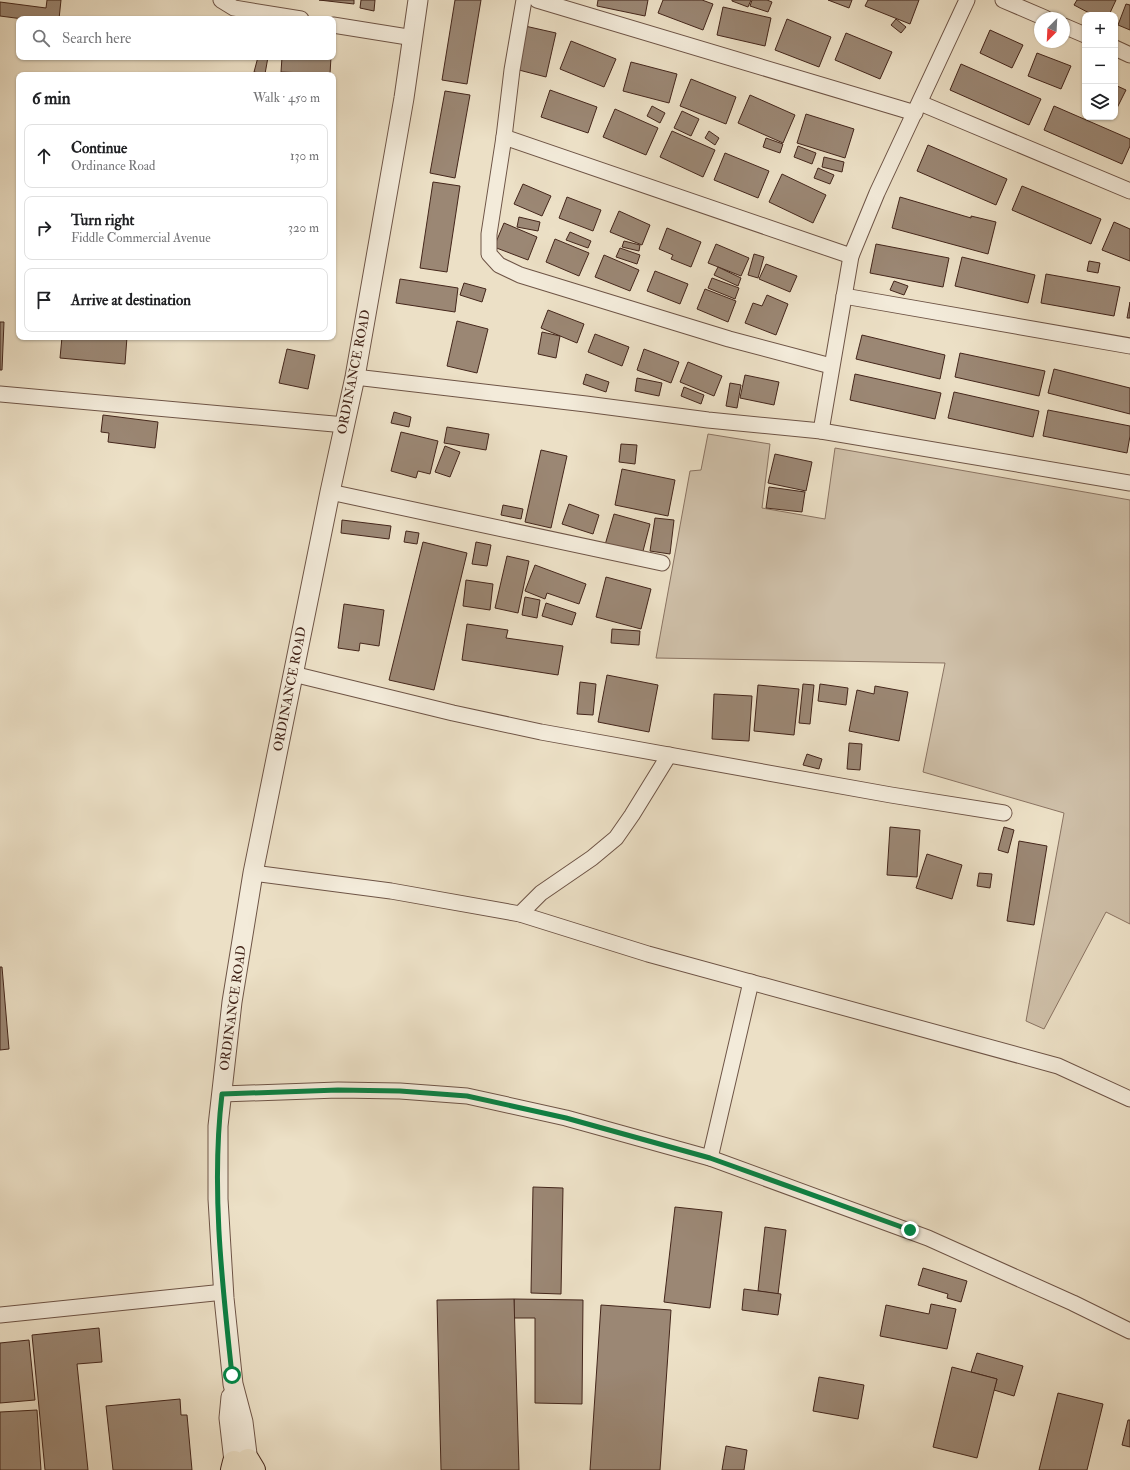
<!DOCTYPE html>
<html lang="en">
<head>
<meta charset="utf-8">
<style>
  :root { --surface:#fff; --page:#f2f2f2; --text:#202124; --muted:#757577; --line:#e0e0e0 }
  body { margin:0; font-family:"IM FELL Double Pica",serif; background:var(--page); color:var(--text) }
  .controls { position:absolute; right:12px; top:12px; display:grid; overflow:hidden; border-radius:8px; box-shadow:0 1px 3px #0004 }
  .controls button { width:36px; height:36px; display:grid; place-items:center; padding:0; border:0; border-bottom:1px solid var(--line); background:var(--surface); color:var(--text); font:20px sans-serif }
  .compass { position:absolute; left:1034px; top:12px; width:36px; height:36px; border-radius:50%; background:var(--surface); box-shadow:0 1px 3px #0004; rotate:204deg }
  .stop { position:absolute; width:12px; height:12px; margin:-9px; border:3px solid #0b8043; border-radius:50%; background:#fff }
  .stop.end { background:#0b8043; border-color:#fff; box-shadow:0 1px 4px #0008 }
  .list { margin:0; padding:0; list-style:none }
  h2 { display:flex; justify-content:space-between; align-items:center; height:52px; margin:0; padding:0 16px; font-size:17px }
  h2 small { font-size:13px; font-weight:400; color:var(--muted) }
  .list li { display:grid; grid-template-columns:26px 1fr auto; gap:12px; align-items:center; box-sizing:border-box; height:64px; margin:0 8px 8px; padding:0 8px; border:1px solid var(--line); border-radius:8px }
  .list b { display:block; font-size:15px; white-space:nowrap }
  .list p { margin:0; font-size:13px; white-space:nowrap; color:var(--muted) }
  .list em { font-size:13px; font-style:normal; color:var(--muted) }
  .icon { flex:none; width:22px; height:22px; fill:none; stroke:currentColor; stroke-width:2; stroke-linecap:round; stroke-linejoin:round }
  .map { position:relative; flex:none; width:1130px; height:1470px; overflow:hidden }
  .search { position:absolute; background:var(--surface); box-shadow:0 1px 3px #0004; left:16px; top:16px; width:320px; height:44px; display:flex; align-items:center; gap:10px; box-sizing:border-box; padding:0 14px; border-radius:8px; color:var(--muted); font-size:15px }
  .panel { position:absolute; background:var(--surface); box-shadow:0 1px 3px #0004; left:16px; top:72px; width:320px; height:268px; border-radius:8px }
  .map>svg:first-child { display:block }
</style>
</head>
<body>
<div class="map">
<svg width="1130" height="1470" viewBox="0 0 1130 1470">
  <rect width="100%" height="100%" fill="#ece0c6"/>
  <filter id="stains"><feTurbulence type="fractalNoise" baseFrequency=".005" numOctaves="4"/><feColorMatrix values="0 0 0 0 .2 0 0 0 0 .09 0 0 0 0 .02 0 0 0 .5 -.17"/></filter>
  <radialGradient id="worn" r=".72"><stop offset=".6" stop-color="#630" stop-opacity="0"/><stop offset="1" stop-color="#630" stop-opacity=".3"/></radialGradient>
  <polygon fill="#cfc0a9" stroke="#8a7362" points="708,434 770,444 762,508 825,519 835,448 1130,500 1130,924 1106,912 1044,1029 1026,1021 1064,813 923,772 945,663 656,658 690,471 701,470"/>
  <g fill="#9b8774" stroke="#44261b">
    <polygon points="47,0 61,0 59,19 23,19 0,16 0,2 46,8"/>
    <polygon points="319,0 354,0 354,4"/>
    <polygon points="361,0 375,0 374,11 360,8"/>
    <polygon points="455,0 481,0 467,84 442,80"/>
    <polygon points="598,0 648,0 645,16 597,6"/>
    <polygon points="663,0 702,0 713,4 703,30 658,13"/>
    <polygon points="732,0 751,0 748,7 732,1"/>
    <polygon points="752,0 767,0 772,2 768,12 750,6"/>
    <polygon points="828,0 852,0 849,8"/>
    <polygon points="868,0 919,0 910,24 865,6"/>
    <polygon points="1077,0 1116,0 1109,15 1093,15 1074,5"/>
    <polygon points="1126,4 1130,5 1130,30 1118,25"/>
    <polygon points="723,7 771,18 765,46 717,35"/>
    <polygon points="165,17 186,18 186,19 165,19"/>
    <polygon points="787,19 831,37 819,67 775,50"/>
    <polygon points="896,19 906,27 901,33 891,25"/>
    <polygon points="525,26 556,33 546,77 515,69"/>
    <polygon points="990,30 1023,45 1012,68 980,53"/>
    <polygon points="846,33 892,52 880,79 835,60"/>
    <polygon points="571,41 616,59 604,87 560,69"/>
    <polygon points="1037,53 1071,66 1061,89 1028,76"/>
    <polygon points="258,57 268,57 265,74 254,72"/>
    <polygon points="282,57 331,57 330,74 281,72"/>
    <polygon points="631,62 677,74 669,103 623,91"/>
    <polygon points="961,64 1041,99 1029,125 950,90"/>
    <polygon points="691,79 736,97 726,124 680,106"/>
    <polygon points="1115,85 1126,90 1115,112"/>
    <polygon points="550,90 597,107 588,133 541,117"/>
    <polygon points="445,91 470,95 455,178 430,173"/>
    <polygon points="750,95 795,115 783,143 738,123"/>
    <polygon points="652,106 665,113 660,123 647,116"/>
    <polygon points="1054,106 1130,139 1130,146 1122,164 1044,130"/>
    <polygon points="615,109 658,128 646,155 603,137"/>
    <polygon points="682,111 699,119 691,136 674,128"/>
    <polygon points="806,114 854,129 845,158 797,143"/>
    <polygon points="672,131 715,150 703,177 660,157"/>
    <polygon points="709,131 719,138 715,145 705,138"/>
    <polygon points="766,138 783,144 780,153 763,147"/>
    <polygon points="928,145 1007,179 996,205 917,171"/>
    <polygon points="798,146 816,153 812,164 794,157"/>
    <polygon points="725,153 769,171 758,198 714,180"/>
    <polygon points="824,157 844,162 842,172 822,167"/>
    <polygon points="818,168 834,175 830,184 814,178"/>
    <polygon points="782,174 826,195 813,223 769,202"/>
    <polygon points="433,182 460,186 447,272 420,268"/>
    <polygon points="523,184 551,196 542,216 514,204"/>
    <polygon points="1022,186 1101,219 1091,244 1012,210"/>
    <polygon points="567,197 601,210 593,231 559,218"/>
    <polygon points="900,197 971,218 971,216 996,222 988,254 892,228"/>
    <polygon points="619,211 650,225 642,245 610,232"/>
    <polygon points="519,217 540,222 538,231 517,227"/>
    <polygon points="1114,222 1130,229 1130,261 1102,250"/>
    <polygon points="504,223 537,237 528,260 494,247"/>
    <polygon points="667,228 701,242 691,267 671,259 673,255 659,249"/>
    <polygon points="570,232 591,241 588,248 566,240"/>
    <polygon points="555,239 589,253 579,276 546,262"/>
    <polygon points="624,241 640,245 639,251 622,247"/>
    <polygon points="716,244 749,258 741,276 708,263"/>
    <polygon points="876,244 949,258 943,287 870,273"/>
    <polygon points="620,248 640,255 637,264 616,257"/>
    <polygon points="754,254 764,257 758,278 748,275"/>
    <polygon points="604,255 639,270 630,291 595,277"/>
    <polygon points="962,257 1035,275 1028,303 955,286"/>
    <polygon points="1089,261 1100,263 1098,273 1087,271"/>
    <polygon points="766,264 797,276 790,292 759,279"/>
    <polygon points="718,267 741,278 738,286 714,275"/>
    <polygon points="655,271 688,284 680,304 647,291"/>
    <polygon points="1046,274 1120,287 1114,316 1041,303"/>
    <polygon points="712,278 739,288 735,299 708,288"/>
    <polygon points="400,279 458,288 455,312 396,303"/>
    <polygon points="894,281 908,286 904,295 890,290"/>
    <polygon points="464,283 486,289 482,302 460,295"/>
    <polygon points="705,289 736,301 728,322 697,309"/>
    <polygon points="767,295 788,304 776,335 745,323 753,303 762,306"/>
    <polygon points="1130,302 1130,318 1127,318"/>
    <polygon points="548,310 584,324 577,343 541,328"/>
    <polygon points="457,321 488,329 477,373 447,366"/>
    <polygon points="0,322 4,322 2,370 0,370"/>
    <polygon points="542,332 560,336 556,358 538,354"/>
    <polygon points="595,334 629,347 622,366 588,352"/>
    <polygon points="862,335 945,355 940,379 856,359"/>
    <polygon points="62,337 127,337 125,364 60,358"/>
    <polygon points="287,349 315,355 308,389 279,383"/>
    <polygon points="644,349 679,362 671,383 637,370"/>
    <polygon points="960,353 1045,371 1039,396 955,377"/>
    <polygon points="688,362 722,376 714,396 680,382"/>
    <polygon points="1054,369 1130,388 1130,414 1048,393"/>
    <polygon points="586,374 609,382 606,392 583,384"/>
    <polygon points="855,374 941,393 935,419 850,400"/>
    <polygon points="745,375 779,382 774,405 740,398"/>
    <polygon points="637,378 662,383 659,396 635,391"/>
    <polygon points="730,383 741,385 737,408 726,406"/>
    <polygon points="684,387 704,395 701,404 681,396"/>
    <polygon points="954,392 1039,411 1033,437 948,418"/>
    <polygon points="1048,410 1130,426 1130,436 1127,453 1043,436"/>
    <polygon points="394,412 411,417 409,427 391,423"/>
    <polygon points="103,415 158,422 155,448 108,442 109,433 101,432"/>
    <polygon points="447,427 489,434 486,450 444,443"/>
    <polygon points="401,432 438,441 430,474 418,471 416,478 391,471"/>
    <polygon points="621,444 637,445 635,464 619,462"/>
    <polygon points="445,446 460,452 450,477 435,472"/>
    <polygon points="541,450 567,456 551,528 525,522"/>
    <polygon points="775,454 812,462 806,491 768,483"/>
    <polygon points="622,469 675,480 668,516 615,505"/>
    <polygon points="769,487 805,492 802,512 766,508"/>
    <polygon points="569,504 599,515 593,534 562,524"/>
    <polygon points="503,505 523,509 521,519 501,515"/>
    <polygon points="614,514 650,524 642,555 605,545"/>
    <polygon points="655,518 674,520 670,554 650,551"/>
    <polygon points="342,520 391,526 389,539 341,533"/>
    <polygon points="406,531 419,533 417,544 404,542"/>
    <polygon points="423,542 467,553 434,690 389,680"/>
    <polygon points="476,542 491,545 487,566 472,564"/>
    <polygon points="507,556 529,561 518,613 495,608"/>
    <polygon points="535,565 586,584 579,604 547,593 545,599 525,591"/>
    <polygon points="606,577 651,589 641,629 596,617"/>
    <polygon points="466,580 493,584 490,610 463,606"/>
    <polygon points="525,597 540,600 537,618 522,615"/>
    <polygon points="546,603 576,613 572,625 542,616"/>
    <polygon points="344,604 384,610 379,646 360,643 359,651 338,648"/>
    <polygon points="467,624 508,630 506,638 563,646 558,675 462,660"/>
    <polygon points="612,629 640,631 639,645 611,643"/>
    <polygon points="607,675 658,685 649,732 598,722"/>
    <polygon points="580,682 596,684 593,715 577,714"/>
    <polygon points="803,684 814,685 810,724 799,723"/>
    <polygon points="820,684 848,688 846,705 818,701"/>
    <polygon points="758,685 799,689 794,735 754,731"/>
    <polygon points="875,686 908,692 899,741 849,731 857,690 874,694"/>
    <polygon points="714,694 752,696 749,741 712,739"/>
    <polygon points="849,743 862,744 860,770 847,769"/>
    <polygon points="807,754 822,759 819,769 803,765"/>
    <polygon points="890,827 920,830 917,877 887,875"/>
    <polygon points="1004,827 1014,830 1008,853 998,850"/>
    <polygon points="1019,841 1047,846 1034,925 1007,921"/>
    <polygon points="927,854 962,865 952,899 916,888"/>
    <polygon points="979,873 992,874 990,888 977,886"/>
    <polygon points="0,967 2,967 9,1049 0,1050"/>
    <polygon points="533,1187 563,1188 561,1294 531,1293"/>
    <polygon points="675,1207 722,1212 710,1308 664,1302"/>
    <polygon points="765,1227 786,1230 778,1294 758,1291"/>
    <polygon points="923,1268 967,1281 961,1302 947,1298 948,1294 918,1285"/>
    <polygon points="744,1289 781,1294 778,1315 742,1310"/>
    <polygon points="514,1299 583,1300 582,1404 535,1403 535,1318 514,1318"/>
    <polygon points="514,1299 519,1470 441,1470 437,1300"/>
    <polygon points="931,1304 956,1309 947,1349 880,1336 886,1305 929,1314"/>
    <polygon points="601,1305 671,1310 660,1470 590,1470"/>
    <polygon points="99,1328 102,1362 77,1364 88,1470 45,1470 32,1335"/>
    <polygon points="29,1340 35,1400 0,1403 0,1343"/>
    <polygon points="977,1353 1023,1366 1014,1396 994,1390 997,1379 971,1372"/>
    <polygon points="952,1367 997,1379 977,1458 933,1447"/>
    <polygon points="819,1377 864,1385 858,1419 813,1411"/>
    <polygon points="1058,1393 1103,1404 1087,1470 1039,1470"/>
    <polygon points="180,1399 181,1415 187,1415 192,1470 113,1470 106,1406"/>
    <polygon points="37,1410 41,1470 0,1470 0,1412"/>
    <polygon points="1128,1420 1130,1420 1130,1447 1122,1445"/>
    <polygon points="726,1446 747,1450 744,1470 722,1470"/>
  </g>
  <g fill="none" stroke-linecap="round" stroke-linejoin="round">
    <defs>
      <g id="minor">
        <polyline points="221,0 234,8 301,19"/>
        <polyline points="524,0 512,70 504,137 489,234 489,254 499,265 520,275 729,339 831,366"/>
        <polyline points="537,0 915,113"/>
        <polyline points="1003,0 1045,18"/>
        <polyline points="333,25 414,38"/>
        <polyline points="1064,26 1085,35"/>
        <polyline points="1115,48 1130,55"/>
        <polyline points="920,103 1130,191"/>
        <polyline points="504,137 851,256"/>
        <polyline points="844,296 1130,346"/>
        <polyline points="355,377 586,404 708,420 821,431 1130,483"/>
        <polyline points="0,394 345,425"/>
        <polyline points="821,431 851,256 877,193 967,0"/>
        <polyline points="330,492 662,563"/>
        <polyline points="293,674 453,713 541,732 891,795 1004,813"/>
        <polyline points="253,873 391,891 520,914 648,954 1058,1066 1130,1099"/>
        <polyline points="520,914 541,893 592,858 616,838 632,815 669,755"/>
        <polyline points="222,1094 338,1090 400,1091 467,1096 566,1118 710,1158 928,1238 1073,1303 1130,1331"/>
        <polyline points="710,1158 751,982"/>
        <polyline points="0,1315 224,1292"/>
      </g>
      <g id="tertiary">
        <polyline points="231,1397 229,1418 235,1470"/>
        <polyline points="249,1470 243,1422 233,1384 224,1298 218,1199 218,1126 232,1002 253,873 330,492 355,377 404,98 418,0"/>
      </g>
      <g id="primary">
        <polyline points="248,1460 254,1470"/>
        <polyline points="232,1470 234,1462"/>
      </g>
    </defs>
    <use href="#minor" stroke="#6e5446" stroke-width="17"/>
    <use href="#tertiary" stroke="#6e5446" stroke-width="21"/>
    <use href="#primary" stroke="#44261b" stroke-width="24"/>
    <use href="#minor" stroke="#f3ebda" stroke-width="15"/>
    <use href="#tertiary" stroke="#f3ebda" stroke-width="19"/>
    <use href="#primary" stroke="#ece0c6" stroke-width="22"/>
  </g>
  <g fill="none" stroke-linecap="round" stroke-linejoin="round">
    <path stroke="#0b8043" stroke-width="5" d="M232,1375C222,1282 211,1187 222,1094L338,1090L400,1091L467,1096L566,1118L710,1158L910,1230"/>
  </g>
  <g text-anchor="middle" dominant-baseline="central" stroke-width="3" stroke-linejoin="round" paint-order="stroke">
    <g font-size="13" fill="#44261b" stroke="#f3ebda">
      <text transform="translate(354 372) rotate(-79)">ORDINANCE ROAD</text>
      <text transform="translate(290 689) rotate(-79)">ORDINANCE ROAD</text>
      <text transform="translate(233 1008) rotate(-82)">ORDINANCE ROAD</text>
    </g>
  </g>
  <rect width="100%" height="100%" filter="url(#stains)"/>
  <rect width="100%" height="100%" fill="url(#worn)"/>
</svg>
<div class="controls">
<button>+</button>
<button>−</button>
<button><svg class="icon" aria-label="layers" viewBox="0 0 24 24"><path d="M12 4l9 5-9 5-9-5zM3 14l9 5 9-5"/></svg></button>
</div>
<svg class="compass" viewBox="-18 -18 36 36"><path d="M0-13l5 13h-10z" fill="#e53935"/><path d="M0 13l5-13h-10z" fill="#757577"/></svg>
<div class="stop" style="left:232px;top:1375px"></div>
<div class="stop end" style="left:910px;top:1230px"></div>
<div class="search"><svg class="icon" aria-label="search" viewBox="0 0 24 24"><circle cx="10" cy="10" r="6"/><path d="M15 15l6 6"/></svg>Search here</div>
<section class="panel">
<h2>6 min<small>Walk · 450 m</small></h2>
<ul class="list">
<li><svg class="icon" aria-label="ahead" viewBox="0 0 24 24"><path d="M12 20V5M6 11l6-6 6 6"/></svg><div><b>Continue</b><p>Ordinance Road</p></div><em>130 m</em></li>
<li><svg class="icon" aria-label="right" viewBox="0 0 24 24"><path d="M7 20v-9h11M14 6l5 5-5 5"/></svg><div><b>Turn right</b><p>Fiddle Commercial Avenue</p></div><em>320 m</em></li>
<li><svg class="icon" aria-label="arrive" viewBox="0 0 24 24"><path d="M6 21V4h12l-3 4 3 4H6"/></svg><div><b>Arrive at destination</b></div></li>
</ul>
</section>
</div>
</body>
</html>
